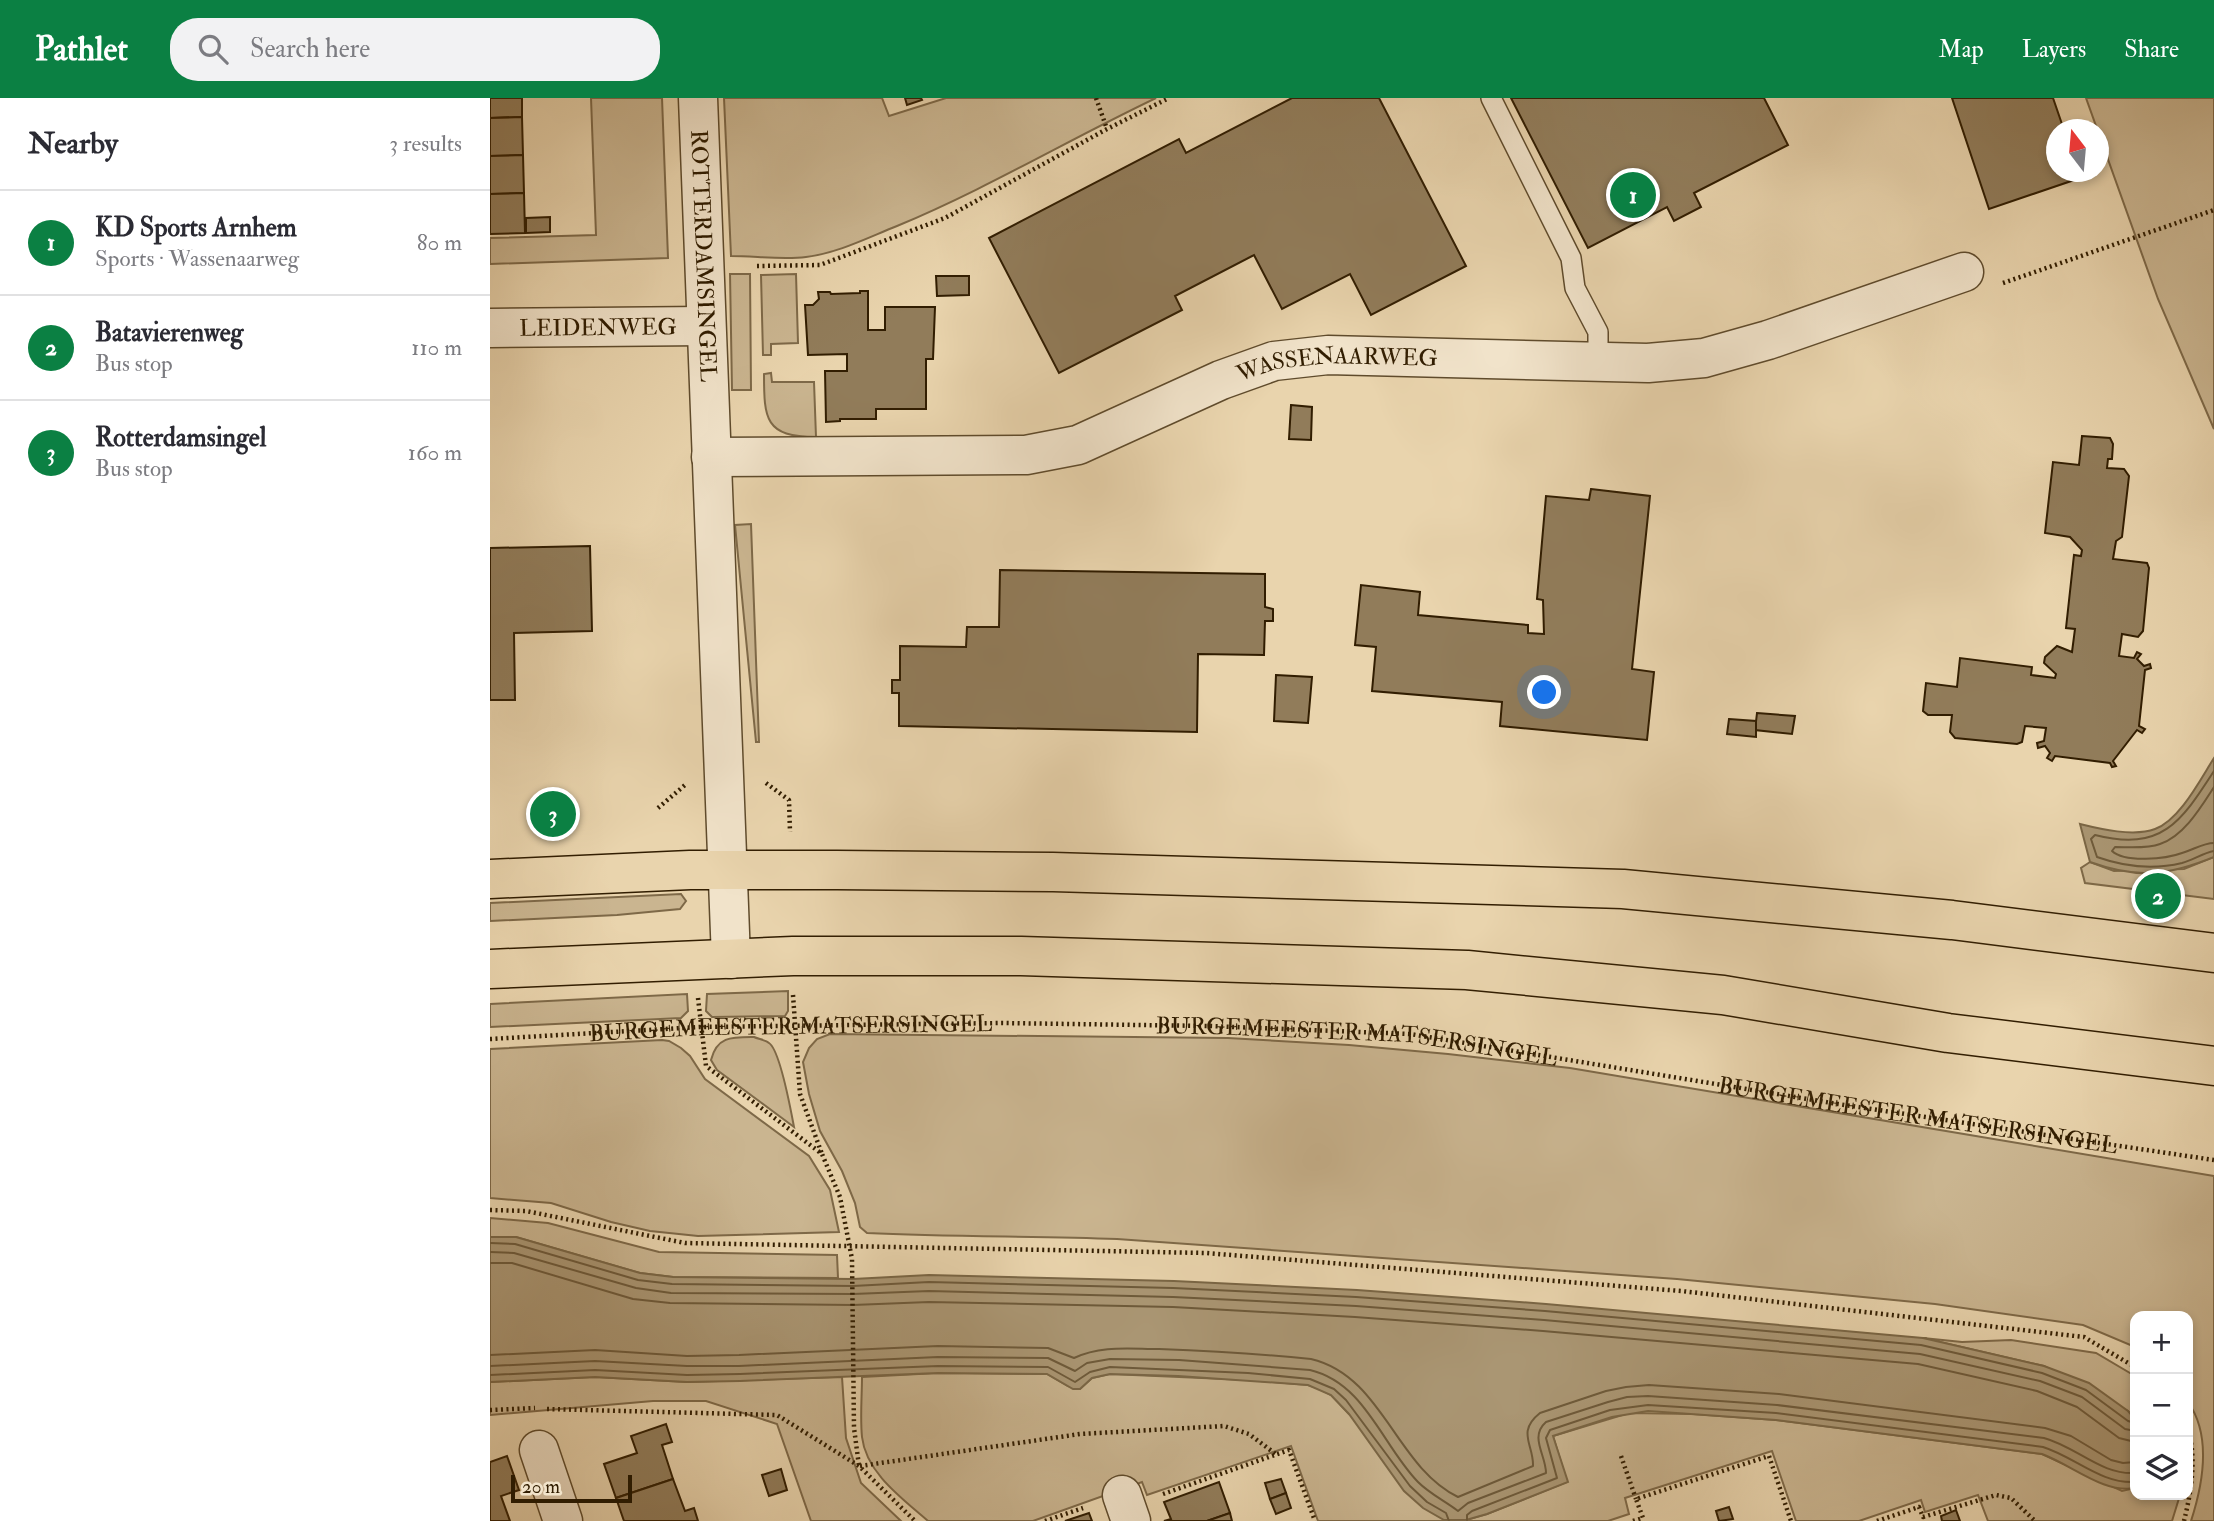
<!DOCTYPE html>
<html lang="en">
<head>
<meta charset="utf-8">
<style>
  :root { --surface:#fff; --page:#f2f2f3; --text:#2b2b33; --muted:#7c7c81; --line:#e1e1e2; --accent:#0b8043 }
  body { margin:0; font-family:"IM FELL Double Pica",serif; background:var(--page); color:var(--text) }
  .controls { position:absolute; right:21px; bottom:21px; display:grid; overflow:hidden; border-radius:14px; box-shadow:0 4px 10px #0003 }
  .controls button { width:63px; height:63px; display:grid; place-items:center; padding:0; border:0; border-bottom:2px solid var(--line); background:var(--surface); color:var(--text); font:35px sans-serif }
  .compass { position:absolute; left:1556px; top:21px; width:63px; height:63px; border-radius:50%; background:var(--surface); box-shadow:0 4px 10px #0003; rotate:344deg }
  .scale { position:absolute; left:21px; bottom:18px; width:121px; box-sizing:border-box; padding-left:7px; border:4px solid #311d01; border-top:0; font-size:19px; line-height:24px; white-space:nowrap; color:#311d01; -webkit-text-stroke:5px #f1e3ca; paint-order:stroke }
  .you { position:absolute; left:1055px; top:595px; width:24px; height:24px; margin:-18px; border:5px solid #fff; border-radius:50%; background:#1a73e8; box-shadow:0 0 0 10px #1a73e833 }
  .badge { display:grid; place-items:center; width:46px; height:46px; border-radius:50%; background:var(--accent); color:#fff; font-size:23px; font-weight:700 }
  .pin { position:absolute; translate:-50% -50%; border:4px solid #fff; box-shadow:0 2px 7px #0006 }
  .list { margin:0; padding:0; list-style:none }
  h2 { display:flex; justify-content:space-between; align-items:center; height:91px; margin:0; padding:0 28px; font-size:30px }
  h2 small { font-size:23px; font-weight:400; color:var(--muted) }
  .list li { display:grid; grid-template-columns:46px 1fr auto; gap:21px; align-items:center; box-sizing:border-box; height:105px; padding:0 28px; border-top:2px solid var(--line) }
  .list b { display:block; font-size:26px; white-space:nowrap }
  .list p { margin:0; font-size:23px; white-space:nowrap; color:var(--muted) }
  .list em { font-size:23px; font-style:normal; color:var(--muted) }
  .icon { flex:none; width:38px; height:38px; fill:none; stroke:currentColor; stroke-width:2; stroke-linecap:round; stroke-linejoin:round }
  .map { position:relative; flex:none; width:1724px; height:1423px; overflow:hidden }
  header { display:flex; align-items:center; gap:42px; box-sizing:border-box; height:98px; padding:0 35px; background:var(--accent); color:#fff }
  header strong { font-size:33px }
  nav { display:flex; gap:38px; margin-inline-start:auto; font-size:24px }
  .search { width:490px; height:63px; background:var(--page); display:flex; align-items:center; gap:18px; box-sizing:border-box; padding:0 24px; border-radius:28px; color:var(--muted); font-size:26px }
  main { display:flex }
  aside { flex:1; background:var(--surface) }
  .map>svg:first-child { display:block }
</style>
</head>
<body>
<header>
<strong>Pathlet</strong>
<div class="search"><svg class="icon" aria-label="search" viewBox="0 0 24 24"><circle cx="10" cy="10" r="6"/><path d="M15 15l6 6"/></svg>Search here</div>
<nav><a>Map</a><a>Layers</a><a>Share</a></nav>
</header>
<main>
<aside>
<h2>Nearby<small>3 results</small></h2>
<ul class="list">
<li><span class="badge">1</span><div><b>KD Sports Arnhem</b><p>Sports · Wassenaarweg</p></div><em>80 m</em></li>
<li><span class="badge">2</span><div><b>Batavierenweg</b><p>Bus stop</p></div><em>110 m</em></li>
<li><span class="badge">3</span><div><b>Rotterdamsingel</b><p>Bus stop</p></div><em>160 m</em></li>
</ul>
</aside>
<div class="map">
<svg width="1724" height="1423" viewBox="0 0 1724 1423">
  <rect width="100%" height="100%" fill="#e9d4ad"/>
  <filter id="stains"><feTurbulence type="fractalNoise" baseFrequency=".00286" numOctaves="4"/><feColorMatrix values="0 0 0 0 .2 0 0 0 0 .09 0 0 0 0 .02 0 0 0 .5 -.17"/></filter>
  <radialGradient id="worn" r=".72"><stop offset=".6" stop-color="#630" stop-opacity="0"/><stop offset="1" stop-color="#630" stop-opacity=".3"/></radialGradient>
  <g fill="#cab590" stroke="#7e6948" stroke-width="2">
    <polygon points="101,0 172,0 178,160 0,166 0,140 106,137"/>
    <path d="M234,0H392L399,18L456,0H666C578,42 496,91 407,128C377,140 348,155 316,159C292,162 265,158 241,158Z"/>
    <polygon points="1596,0 1724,0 1724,331 1668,201"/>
    <polygon points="240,176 260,176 261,292 242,292"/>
    <polygon points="306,176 308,245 281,246 281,257 273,257 271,177"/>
    <path d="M281,275L282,284H324L326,339C275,339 274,321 274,276Z"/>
    <polygon points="261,426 269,644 266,644 245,427"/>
    <polygon points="1724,759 1724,801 1595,785 1591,770 1600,764 1624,773 1694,771"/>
    <polygon points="191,796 196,803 190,811 127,817 0,823 0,805"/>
    <polygon points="298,893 298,913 295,918 222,919 216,913 217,896"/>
    <polygon points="197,896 198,913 191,920 0,929 0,906"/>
    <path d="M340,936L738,940L859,947L958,956L1080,970L1724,1078V1423H1701C1713,1386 1722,1338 1698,1304V1218H1645V1249L1593,1227L1445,1206L1187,1181L627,1141C543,1138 460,1139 377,1135L370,1129L365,1105L352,1073L330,1033L319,996L313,964L319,950L327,941Z"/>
    <path d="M264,939C268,941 276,942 279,945C290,952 301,1013 304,1029L227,972L221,962C227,938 242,939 264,939Z"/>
    <polygon points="172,942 179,943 191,950 200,958 215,981 319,1058 340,1092 349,1134 208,1138 160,1133 121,1124 61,1105 0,1100 0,951"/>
    <polygon points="0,1120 58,1125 169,1154 347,1157 348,1180 183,1179 150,1175 26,1139 0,1139"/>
    <polygon points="1433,1240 1472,1244 1521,1242 1606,1255 1645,1278 1645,1321 1638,1313 1554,1268"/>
    <path d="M448,1275L557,1276L578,1288L590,1291L602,1280L620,1276L758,1282L818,1287L830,1291L841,1297L859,1316L976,1422L997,1416L1077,1384L1063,1338L1139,1315L1203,1316L1286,1322L1552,1356L1632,1393L1645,1390V1397H1690L1682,1423H1498L1488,1397L1435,1414L1431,1402L1369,1423H1306L1282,1353L1135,1400L1139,1416L1118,1423H828L801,1348L657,1397L652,1384L543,1423H438C413,1401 376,1375 372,1339C370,1319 372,1298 372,1279Z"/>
    <polygon points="105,1279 197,1284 352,1279 356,1340 371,1385 411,1423 321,1423 287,1326 216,1303 163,1303 0,1317 0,1284"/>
  </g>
  <g fill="#aa9673" stroke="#7a6645" stroke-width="2">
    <path d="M1724,660V759C1678,778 1647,781 1600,764L1590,726C1610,731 1644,739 1665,731C1690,722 1711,680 1724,660Z"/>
    <path d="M0,1139H26L150,1175L183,1179L363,1181L439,1177L684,1183L867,1192L1056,1206L1433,1240L1554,1268L1599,1285L1638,1313L1645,1321V1390C1614,1396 1582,1367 1552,1356L1286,1322L1158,1313L1122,1319L1063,1338L1078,1384L997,1416L976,1422H954L933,1410L914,1393L859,1316L841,1297L818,1287L688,1278L620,1276L602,1280L590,1291H583L557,1276L448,1275L250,1283L197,1284L105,1279L0,1284Z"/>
  </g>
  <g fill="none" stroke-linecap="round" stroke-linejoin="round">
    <g stroke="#6e5a3a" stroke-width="2">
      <path d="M1724,673C1691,724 1672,754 1605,737L1601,741L1607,759C1635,769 1663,772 1692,765C1703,762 1713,755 1724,753"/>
      <path d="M1724,689C1711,709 1694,738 1670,746C1657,751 1639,749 1625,749L1622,753C1635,765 1676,761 1692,755C1703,752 1713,745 1724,745"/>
      <polyline points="0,1145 25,1146 148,1182 182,1186 363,1188 439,1184 683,1190 866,1199 1055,1213 1431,1247 1552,1275 1596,1292 1638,1323 1645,1325"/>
      <polyline points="0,1154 24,1155 146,1190 181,1195 363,1196 439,1193 683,1199 866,1208 1054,1222 1430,1256 1550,1283 1592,1299 1635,1331 1645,1333"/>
      <polyline points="0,1165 22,1165 143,1201 180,1205 363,1207 439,1204 683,1209 865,1219 1053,1233 1428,1266 1547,1293 1587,1309 1629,1340 1645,1344"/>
      <path d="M0,1257L105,1252L197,1258L249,1257L448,1248L558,1250L584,1260C611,1247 640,1251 669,1251C720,1253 771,1256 821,1261C893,1278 905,1368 968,1399L1043,1368C1044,1347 1026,1334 1050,1315L1116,1293L1136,1289L1159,1287L1289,1296L1555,1330L1581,1338L1621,1362L1633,1365L1645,1364"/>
      <path d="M0,1268L105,1263L197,1268H249L448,1259L558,1260L585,1273L597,1265L620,1261L689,1262L820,1272C875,1285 892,1347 928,1384C940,1396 955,1403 968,1413L978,1405L1056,1375C1056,1357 1039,1339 1056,1324L1118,1304L1137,1299L1158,1298L1287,1307L1554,1340C1587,1349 1611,1377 1645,1375"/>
      <polyline points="0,1277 105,1272 197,1277 250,1276 448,1268 558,1269 585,1284 600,1274 620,1269 758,1275 820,1281 844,1291 856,1302 920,1388 937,1404 956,1415 959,1423"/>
      <path d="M977,1423V1417L982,1413L1067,1380L1056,1340L1060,1332L1120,1312L1158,1307L1286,1315L1553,1349C1585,1359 1611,1386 1645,1384"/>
    </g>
  </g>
  <g fill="#917c5a" stroke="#311d01" stroke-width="2">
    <polygon points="0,0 32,0 32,19 0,20"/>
    <polygon points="415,0 431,0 432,2 417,7"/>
    <polygon points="802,0 889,0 976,168 881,217 860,176 792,211 764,157 685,198 692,212 569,275 499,140 689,41 696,55"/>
    <polygon points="1021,0 1274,0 1298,47 1204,95 1211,109 1184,123 1177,109 1098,150"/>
    <polygon points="1462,0 1563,0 1574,32 1566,32 1566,74 1588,74 1590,80 1499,111"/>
    <polygon points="32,19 33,57 0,58 0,20"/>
    <polygon points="33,57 34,95 0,96 0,58"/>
    <polygon points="34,95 35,135 0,136 0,96"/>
    <polygon points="60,119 60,134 36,135 36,120"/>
    <polygon points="446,178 479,178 479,197 447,198"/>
    <polygon points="370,193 378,193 378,232 395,232 395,209 445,209 443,261 436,261 436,311 386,311 386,321 350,321 350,323 336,324 335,273 357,273 357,256 318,257 315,207 323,207 329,201 328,194 340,194 341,196 370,195"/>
    <polygon points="801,307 822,309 821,342 799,341"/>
    <polygon points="1592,338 1620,340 1623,346 1622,361 1618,361 1617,370 1634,371 1639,378 1632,439 1626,443 1623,461 1657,465 1659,470 1653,533 1648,539 1632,536 1629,558 1644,560 1647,554 1651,556 1647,561 1654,568 1660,566 1661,570 1655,572 1649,628 1655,631 1652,635 1647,632 1623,663 1626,668 1622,669 1620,665 1565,658 1562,663 1557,660 1560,655 1555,648 1548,650 1547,645 1554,643 1556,630 1535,628 1532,644 1527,646 1465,640 1460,634 1462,617 1438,617 1433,613 1436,585 1467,589 1470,560 1542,569 1541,577 1565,580 1566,576 1554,565 1555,559 1567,548 1582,554 1585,531 1576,530 1584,457 1591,458 1592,452 1580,439 1555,435 1563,364 1589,367"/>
    <polygon points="1101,391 1160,398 1142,571 1164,574 1157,642 1010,628 1012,604 882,593 886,549 865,547 871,487 930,494 928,517 1038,527 1038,535 1054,536 1053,502 1047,501 1056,398 1099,402"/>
    <polygon points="100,448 102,533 24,535 25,602 0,602 0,450"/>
    <polygon points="510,472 775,476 775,509 783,511 783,523 775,523 774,557 708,556 707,634 409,628 409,595 402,595 402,582 410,582 410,548 476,549 477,529 509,529"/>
    <polygon points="786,577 822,579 818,625 784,623"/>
    <polygon points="1267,615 1305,618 1302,636 1265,632"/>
    <polygon points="1239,621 1266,623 1266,639 1237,636"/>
    <polygon points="176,1326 182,1344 172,1347 183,1381 126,1400 114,1366 147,1355 141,1338"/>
    <polygon points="17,1358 29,1392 11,1398 20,1423 0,1423 0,1364"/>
    <polygon points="291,1371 297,1392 279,1398 272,1377"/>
    <polygon points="183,1381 195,1413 204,1410 208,1423 134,1423 126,1400"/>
    <polygon points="791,1381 796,1395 780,1401 775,1385"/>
    <polygon points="729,1384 740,1415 717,1423 674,1423 681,1421 674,1404"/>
    <polygon points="796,1395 801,1410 786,1416 780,1401"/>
    <polygon points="1239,1409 1243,1421 1229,1423 1226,1413"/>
    <polygon points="1466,1412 1470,1423 1452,1423 1451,1418"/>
    <polygon points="599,1415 602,1423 575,1423"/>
    <polygon points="740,1415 742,1423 717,1423"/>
  </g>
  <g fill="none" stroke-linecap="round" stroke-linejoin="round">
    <defs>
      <polyline id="lane" points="1001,0 1081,160 1085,190 1108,234 1108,264"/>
      <g id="street">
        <path id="s2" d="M208,0L241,861"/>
        <path id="s3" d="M0,230L215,228"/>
        <path id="s4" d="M221,359L536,357L588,347L731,282L784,263L838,257L1158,265L1214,260L1278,242L1474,174"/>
        <polyline points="49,1352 73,1423"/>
        <polyline points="632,1397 641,1423"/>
      </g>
      <g id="primary">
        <polyline points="0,781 200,772 347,772 563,774 1133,791 1462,822 1724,855"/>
        <polyline points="0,871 303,858 531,858 977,872 1233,897 1458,935 1724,968"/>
      </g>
    </defs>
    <use href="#lane" stroke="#5f4b2c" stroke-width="22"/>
    <use href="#street" stroke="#5f4b2c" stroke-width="41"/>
    <use href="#primary" stroke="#311d01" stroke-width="41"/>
    <g stroke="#311d01" stroke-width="4.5" stroke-dasharray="2 3.5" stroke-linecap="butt">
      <polyline points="606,0 617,31"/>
      <polyline points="267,168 330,167 455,120 617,31 679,0"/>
      <polyline points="1513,185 1724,112"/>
      <polyline points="276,685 299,702 300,734"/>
      <polyline points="168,710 195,687"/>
      <polyline points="303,897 310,996 332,1056"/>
      <polyline points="208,900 216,968 332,1056 350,1099 362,1161 364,1330 369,1368"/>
      <path id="s1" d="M0,941L210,929L512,925L720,928L920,936L1348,1006L1724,1062"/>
      <polyline points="0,1112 36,1113 195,1145 716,1155 1191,1193 1594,1239 1645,1269"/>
      <polyline points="57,1311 287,1317 369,1368 425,1423"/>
      <polyline points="0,1312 45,1310"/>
      <polyline points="1131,1358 1146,1401"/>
      <polyline points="370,1368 590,1336 734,1328 759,1336 787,1357"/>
      <polyline points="673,1396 799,1352 825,1423"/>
      <polyline points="555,1423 593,1410"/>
      <polyline points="1143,1423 1153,1420 1146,1401 1279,1358 1301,1423"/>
      <polyline points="1387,1423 1429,1409 1433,1419 1506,1397 1521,1400 1545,1423"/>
      <path d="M1694,1423C1701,1395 1707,1360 1698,1332"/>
    </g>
    <use href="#lane" stroke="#f1e3ca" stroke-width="19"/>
    <use href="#street" stroke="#f1e3ca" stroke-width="38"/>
    <use href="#primary" stroke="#e9d4ad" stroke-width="38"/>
  </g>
  <g text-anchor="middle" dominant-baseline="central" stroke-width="6" stroke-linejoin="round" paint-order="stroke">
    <g font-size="23" fill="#311d01" stroke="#f1e3ca">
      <text stroke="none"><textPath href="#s2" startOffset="158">ROTTERDAMSINGEL</textPath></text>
      <text stroke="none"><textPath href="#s3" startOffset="108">LEIDENWEG</textPath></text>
      <text stroke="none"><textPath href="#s4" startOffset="644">WASSENAARWEG</textPath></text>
      <text stroke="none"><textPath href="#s1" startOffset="301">BURGEMEESTER MATSERSINGEL</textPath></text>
      <text stroke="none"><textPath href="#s1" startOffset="868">BURGEMEESTER MATSERSINGEL</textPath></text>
      <text stroke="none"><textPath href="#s1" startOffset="1435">BURGEMEESTER MATSERSINGEL</textPath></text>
    </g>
  </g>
  <rect width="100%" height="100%" filter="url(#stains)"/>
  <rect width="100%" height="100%" fill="url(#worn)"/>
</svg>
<div class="controls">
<button>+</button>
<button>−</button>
<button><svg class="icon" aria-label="layers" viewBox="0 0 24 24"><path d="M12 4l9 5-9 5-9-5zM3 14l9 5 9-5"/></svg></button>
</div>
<svg class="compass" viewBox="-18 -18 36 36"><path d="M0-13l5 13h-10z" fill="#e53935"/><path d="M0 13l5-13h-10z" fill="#7c7c81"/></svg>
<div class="scale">20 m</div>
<div class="you"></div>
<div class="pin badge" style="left:1143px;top:97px">1</div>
<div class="pin badge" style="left:1668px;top:798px">2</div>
<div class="pin badge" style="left:63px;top:716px">3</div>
</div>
</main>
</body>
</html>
